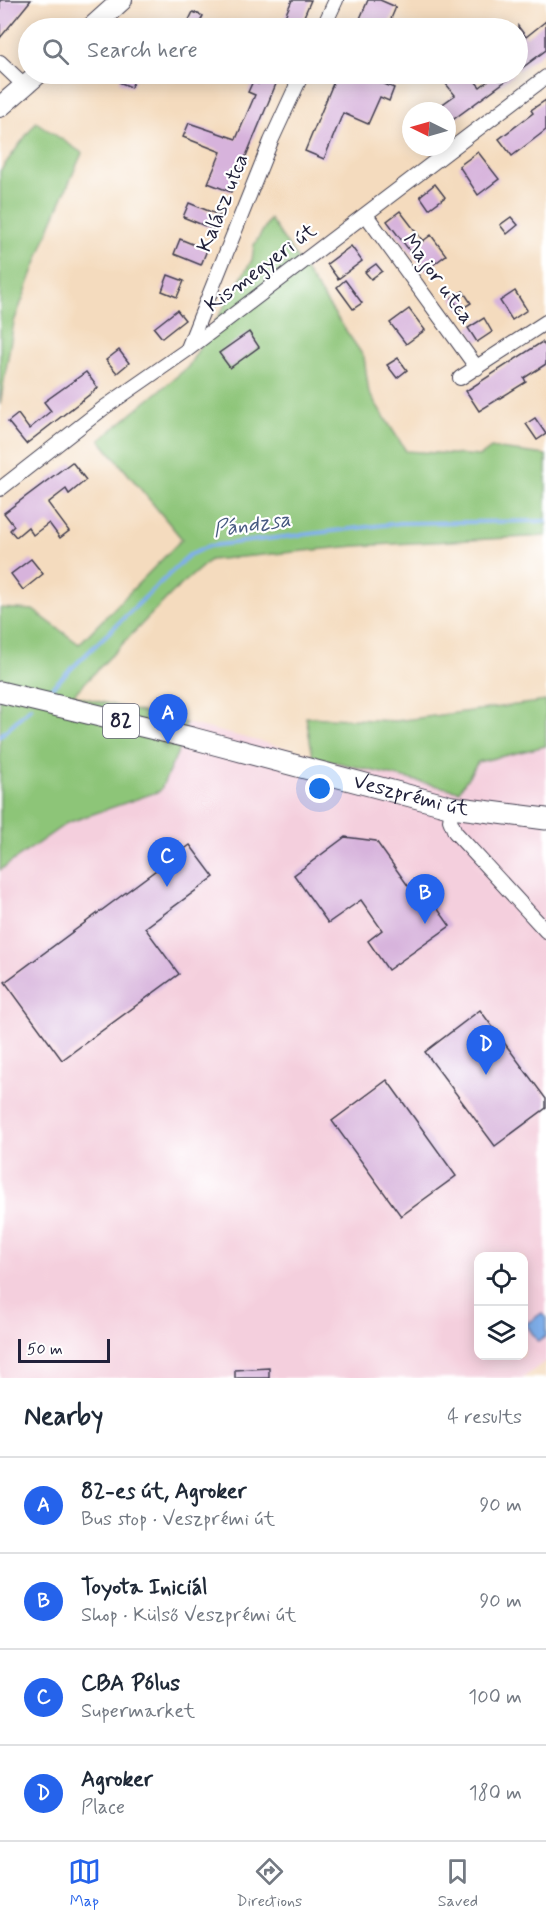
<!DOCTYPE html>
<html lang="en">
<head>
<meta charset="utf-8">
<style>
  :root { --surface:#fff; --page:#f2f2f3; --text:#1f2937; --muted:#747a83; --line:#e0e1e3; --accent:#2563eb }
  body { margin:0; font-family:Mynerve,sans-serif; background:var(--page); color:var(--text) }
  .controls { position:absolute; right:18px; bottom:18px; display:grid; overflow:hidden; border-radius:12px; box-shadow:0 3px 15px #0003 }
  .controls button { width:54px; height:54px; display:grid; place-items:center; padding:0; border:0; border-bottom:2px solid var(--line); background:var(--surface); color:var(--text); font:30px sans-serif }
  .compass { position:absolute; left:402px; top:102px; width:54px; height:54px; border-radius:50%; background:var(--surface); box-shadow:0 3px 15px #0003; rotate:275deg }
  .scale { position:absolute; left:18px; bottom:15px; width:92px; box-sizing:border-box; padding-left:6px; border:3px solid #22223b; border-top:0; font-size:16px; line-height:21px; white-space:nowrap; color:#22223b; -webkit-text-stroke:4px #fff; paint-order:stroke }
  .you { position:absolute; left:320px; top:789px; width:21px; height:21px; margin:-15px; border:4px solid #fff; border-radius:50%; background:#1a73e8; box-shadow:0 0 0 9px #1a73e833 }
  .badge { display:grid; place-items:center; width:39px; height:39px; border-radius:50%; background:var(--accent); color:#fff; font-size:20px; font-weight:700 }
  .pin { position:absolute; translate:-50% -50px; filter:drop-shadow(0 2px 3px #0008) }
  .pin::after { content:''; position:absolute; top:32px; width:21px; height:18px; background:inherit; clip-path:polygon(0 0,100% 0,50% 100%) }
  .list { margin:0; padding:0; list-style:none }
  h2 { display:flex; justify-content:space-between; align-items:center; height:78px; margin:0; padding:0 24px; font-size:26px }
  h2 small { font-size:20px; font-weight:400; color:var(--muted) }
  .list li { display:grid; grid-template-columns:39px 1fr auto; gap:18px; align-items:center; box-sizing:border-box; height:96px; padding:0 24px; border-top:2px solid var(--line) }
  .list b { display:block; font-size:22px; white-space:nowrap }
  .list p { margin:0; font-size:20px; white-space:nowrap; color:var(--muted) }
  .list em { font-size:20px; font-style:normal; color:var(--muted) }
  .icon { flex:none; width:33px; height:33px; fill:none; stroke:currentColor; stroke-width:2; stroke-linecap:round; stroke-linejoin:round }
  .map { position:relative; flex:none; width:546px; height:1378px; overflow:hidden }
  .search { position:absolute; background:var(--surface); box-shadow:0 3px 15px #0003; left:18px; right:18px; top:18px; height:66px; display:flex; align-items:center; gap:15px; box-sizing:border-box; padding:0 21px; border-radius:33px; color:var(--muted); font-size:22px }
  .sheet { height:462px; background:var(--surface) }
  nav { display:flex; justify-content:space-around; align-items:center; box-sizing:border-box; height:84px; border-top:2px solid var(--line); background:var(--surface); font-size:16px; color:var(--muted) }
  nav a { display:grid; justify-items:center; gap:3px }
  nav .on { color:var(--accent) }
  .map>svg:first-child { display:block }
</style>
</head>
<body>
<div class="map">
<svg width="546" height="1378" viewBox="0 0 546 1378">
  <rect width="100%" height="100%" fill="#fff"/>
  <filter id="ink" filterUnits="userSpaceOnUse"><feTurbulence type="fractalNoise" baseFrequency=".0167" numOctaves="2"/><feDisplacementMap in="SourceGraphic" scale="12" xChannelSelector="R" yChannelSelector="G"/><feConvolveMatrix kernelMatrix="1 2 1 2 8 2 1 2 1" color-interpolation-filters="sRGB"/></filter>
  <filter id="wash" filterUnits="userSpaceOnUse"><feTurbulence type="fractalNoise" baseFrequency=".008" numOctaves="4" result="noise"/><feDisplacementMap in="SourceGraphic" scale="24" xChannelSelector="R" yChannelSelector="G"/><feGaussianBlur stdDeviation="1.35" result="paint"/><feColorMatrix in="noise" values="0 0 0 0 0 0 0 0 0 0 0 0 0 0 0 0 0 1.4 0 .05"/><feComposite in="paint" operator="in"/></filter>
  <g filter="url(#wash)">
    <rect width="100%" height="100%" fill="#f4dbbe"/>
    <path fill="#f4cfdd" fill-rule="evenodd" d="M186,723L458,791L478,762L546,746V1361L523,1378H0V870L67,823L160,791L181,745ZM478,1256H524V1356H478Z"/>
    <g fill="#8dc578" stroke="#58745a" stroke-width="1.5">
      <polygon points="36,122 82,153 51,224 14,322 0,405 0,171"/>
      <polygon points="270,219 364,357 369,393 406,451 480,456 491,448 546,455 546,536 356,546 210,560 172,593 73,695 186,723 181,745 160,791 67,823 0,870 0,608 33,610 79,644 182,539 100,440 188,367 252,260 254,245"/>
      <polygon points="546,701 546,746 478,762 459,791 313,757 306,717 396,721"/>
    </g>
    <polygon fill="#7fafea" stroke="#506892" stroke-width="1.5" points="542,1313 546,1318 546,1336 538,1342 526,1324"/>
    <g fill="none" stroke-linecap="round" stroke-linejoin="round">
      <g stroke="#7fafea" stroke-width="4">
        <polyline points="43,696 189,555 209,546 400,523 546,521"/>
        <polyline points="0,736 31,707"/>
      </g>
    </g>
    <g id="blocks">
      <g fill="#d7b3dc">
        <polygon points="0,0 31,0 0,38"/>
        <polygon points="292,0 311,0 299,28 280,28"/>
        <polygon points="368,0 380,0 396,7 387,28 356,28"/>
        <polygon points="193,12 203,16 197,28 185,28"/>
        <polygon points="546,21 546,50 518,71 518,26 526,37"/>
        <polygon points="123,74 135,79 131,87 119,82"/>
        <polygon points="337,74 365,74 365,76 394,88 389,101 380,97 368,124 343,113 324,159 305,151"/>
        <polygon points="438,74 469,74 480,87 497,74 515,74 447,124 447,111 433,111 455,95"/>
        <polygon points="261,78 276,84 231,192 208,183 221,152 183,137 189,123 236,139 255,95 248,92 253,81 258,84"/>
        <polygon points="546,100 546,130 512,156 499,139 533,113 531,110"/>
        <polygon points="478,152 499,179 478,195 459,166"/>
        <polygon points="435,184 445,197 429,209 420,196"/>
        <polygon points="189,203 221,216 215,230 183,217"/>
        <polygon points="400,211 423,241 431,235 446,255 425,271 387,221"/>
        <polygon points="511,217 518,225 507,234 500,225"/>
        <polygon points="180,239 207,250 201,265 174,254"/>
        <polygon points="351,246 362,261 338,279 327,264"/>
        <polygon points="376,264 382,271 371,279 365,272"/>
        <polygon points="168,275 184,281 177,297 162,291"/>
        <polygon points="345,280 362,303 353,309 337,287"/>
        <polygon points="463,291 471,303 460,310 452,298"/>
        <polygon points="515,291 527,310 512,320 500,301"/>
        <polygon points="409,309 425,330 406,344 390,323"/>
        <polygon points="177,310 185,320 162,338 154,328"/>
        <polygon points="484,318 492,332 477,342 468,328"/>
        <polygon points="249,332 259,347 230,368 219,353"/>
        <polygon points="542,342 546,347 546,364 524,378 526,382 479,411 466,391"/>
        <polygon points="119,350 129,363 117,373 106,360"/>
        <polygon points="398,358 407,370 397,378 387,365"/>
        <polygon points="86,372 98,388 26,444 8,422 18,414 29,429 51,411 44,402"/>
        <polygon points="535,418 546,434 537,440 526,424"/>
        <polygon points="72,462 86,480 69,494 66,489 48,503 69,531 60,538 49,523 33,535 28,527 16,537 10,530 14,526 4,513"/>
        <polygon points="31,559 43,574 23,590 11,574"/>
        <polygon points="345,837 376,841 411,890 420,884 450,926 388,970 368,941 382,930 361,900 328,923 294,875"/>
        <polygon points="190,845 214,877 145,928 179,974 62,1060 5,982"/>
        <polygon points="480,1010 546,1099 546,1108 495,1146 425,1052"/>
        <polygon points="387,1080 456,1176 401,1216 332,1121"/>
        <polygon points="269,1368 269,1378 235,1378 235,1370"/>
      </g>
    </g>
  </g>
  <g filter="url(#ink)">
    <use href="#blocks" fill-opacity="0" stroke="#423e4f" stroke-width="1.5"/>
    <g fill="none" stroke-linecap="round" stroke-linejoin="round">
      <defs>
        <g id="minor">
          <polyline points="323,28 336,0"/>
          <polyline points="0,62 24,85"/>
          <polyline points="366,215 477,368"/>
          <polyline points="188,348 271,141 302,74"/>
          <polyline points="460,378 546,322"/>
          <polyline points="0,489 105,407 187,350 546,77"/>
          <polyline points="452,807 450,820 455,832 546,931"/>
        </g>
        <g id="secondary">
          <polyline points="91,28 122,0"/>
          <polyline points="0,107 38,74"/>
        </g>
        <g id="primary">
          <path id="s1" d="M0,692L192,738L452,807L546,819"/>
        </g>
      </defs>
      <use href="#minor" stroke="#423e4f" stroke-width="16"/>
      <use href="#secondary" stroke="#423e4f" stroke-width="22"/>
      <use href="#primary" stroke="#423e4f" stroke-width="23"/>
      <use href="#minor" stroke="#fff" stroke-width="14"/>
      <use href="#secondary" stroke="#fff" stroke-width="20"/>
      <use href="#primary" stroke="#fff" stroke-width="21"/>
    </g>
  </g>
  <g text-anchor="middle" dominant-baseline="central" stroke-width="4.5" stroke-linejoin="round" paint-order="stroke">
    <rect fill="#fff" stroke="#646476" stroke-width="1.5" x="103" y="704" width="36" height="34" rx="4.5"/>
    <g font-size="20" font-weight="bold" fill="#22223b">
      <text x="121" y="721">82</text>
    </g>
    <g font-size="21" fill="#22223b" stroke="#fff">
      <text transform="translate(223 203) rotate(-68)">Kalász utca</text>
      <text transform="translate(261 268) rotate(-37)">Kismegyeri út</text>
      <text transform="translate(438 279) rotate(54)">Major utca</text>
      <text stroke="none"><textPath href="#s1" startOffset="424">Veszprémi út</textPath></text>
    </g>
    <g font-size="22" font-style="italic" fill="#475a81" stroke="#fff">
      <text transform="translate(252 525) rotate(-8)">Pándzsa</text>
    </g>
  </g>
</svg>
<div class="controls">
<button><svg class="icon" aria-label="locate" viewBox="0 0 24 24"><circle cx="12" cy="12" r="6"/><path d="M12 2v4M12 18v4M2 12h4M18 12h4"/></svg></button>
<button><svg class="icon" aria-label="layers" viewBox="0 0 24 24"><path d="M12 4l9 5-9 5-9-5zM3 14l9 5 9-5"/></svg></button>
</div>
<svg class="compass" viewBox="-18 -18 36 36"><path d="M0-13l5 13h-10z" fill="#e53935"/><path d="M0 13l5-13h-10z" fill="#747a83"/></svg>
<div class="scale">50 m</div>
<div class="you"></div>
<div class="pin badge" style="left:168px;top:744px">A</div>
<div class="pin badge" style="left:425px;top:924px">B</div>
<div class="pin badge" style="left:167px;top:887px">C</div>
<div class="pin badge" style="left:486px;top:1075px">D</div>
<div class="search"><svg class="icon" aria-label="search" viewBox="0 0 24 24"><circle cx="10" cy="10" r="6"/><path d="M15 15l6 6"/></svg>Search here</div>
</div>
<section class="sheet">
<h2>Nearby<small>4 results</small></h2>
<ul class="list">
<li><span class="badge">A</span><div><b>82-es út, Agroker</b><p>Bus stop · Veszprémi út</p></div><em>90 m</em></li>
<li><span class="badge">B</span><div><b>Toyota Iniciál</b><p>Shop · Külső Veszprémi út</p></div><em>90 m</em></li>
<li><span class="badge">C</span><div><b>CBA Pólus</b><p>Supermarket</p></div><em>100 m</em></li>
<li><span class="badge">D</span><div><b>Agroker</b><p>Place</p></div><em>180 m</em></li>
</ul>
</section>
<nav>
<a class="on"><svg class="icon" aria-label="map" viewBox="0 0 24 24"><path d="M3 6l6-2 6 2 6-2v14l-6 2-6-2-6 2zM9 4v14M15 6v14"/></svg>Map</a>
<a><svg class="icon" aria-label="directions" viewBox="0 0 24 24"><path d="M12 3l9 9-9 9-9-9zM9 14v-3h6M13 9l2 2-2 2"/></svg>Directions</a>
<a><svg class="icon" aria-label="saved" viewBox="0 0 24 24"><path d="M7 4h10v16l-5-4-5 4z"/></svg>Saved</a>
</nav>
</body>
</html>
